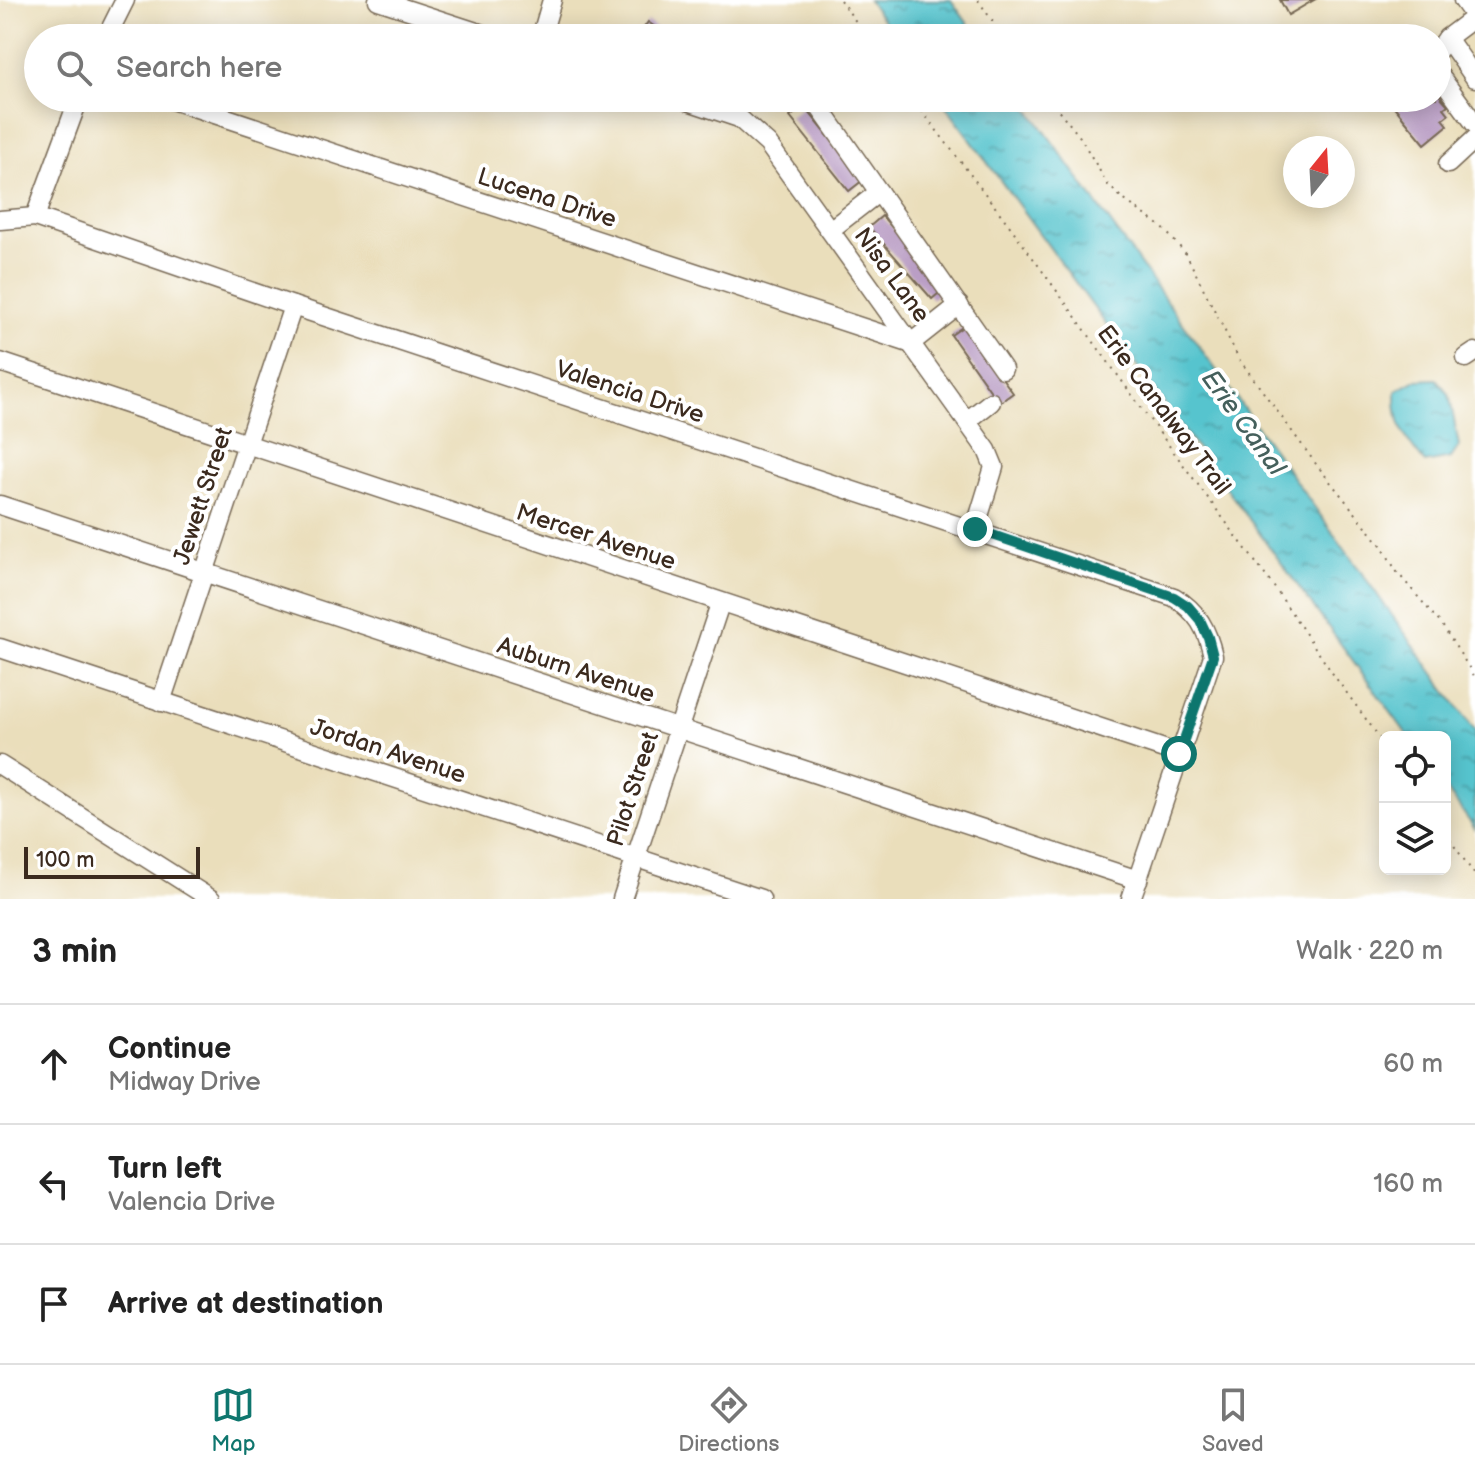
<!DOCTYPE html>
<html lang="en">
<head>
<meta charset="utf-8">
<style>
  :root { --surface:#fff; --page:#f2f2f2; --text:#222; --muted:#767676; --line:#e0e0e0; --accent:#0f766e }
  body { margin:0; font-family:"Balsamiq Sans",sans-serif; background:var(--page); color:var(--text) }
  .controls { position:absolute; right:24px; bottom:24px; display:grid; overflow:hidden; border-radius:12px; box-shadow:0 4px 20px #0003 }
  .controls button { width:72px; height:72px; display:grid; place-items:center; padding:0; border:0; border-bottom:2px solid var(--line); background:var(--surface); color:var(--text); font:40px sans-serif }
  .compass { position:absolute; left:1283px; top:136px; width:72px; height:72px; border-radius:50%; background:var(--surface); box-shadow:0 4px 20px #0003; rotate:18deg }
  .scale { position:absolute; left:24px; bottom:20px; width:176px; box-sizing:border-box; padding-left:8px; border:4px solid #3b2a1e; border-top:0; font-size:22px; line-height:28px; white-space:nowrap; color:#3b2a1e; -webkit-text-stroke:6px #fff; paint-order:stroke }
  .stop { position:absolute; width:24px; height:24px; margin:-18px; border:6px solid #0f766e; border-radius:50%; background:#fff }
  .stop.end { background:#0f766e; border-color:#fff; box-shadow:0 2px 8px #0008 }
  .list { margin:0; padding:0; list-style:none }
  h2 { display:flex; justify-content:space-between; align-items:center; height:104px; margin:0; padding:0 32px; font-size:34px }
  h2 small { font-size:26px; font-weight:400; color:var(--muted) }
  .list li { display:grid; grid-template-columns:52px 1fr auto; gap:24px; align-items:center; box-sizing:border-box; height:120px; padding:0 32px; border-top:2px solid var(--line) }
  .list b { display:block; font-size:30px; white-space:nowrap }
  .list p { margin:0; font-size:26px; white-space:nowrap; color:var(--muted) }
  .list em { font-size:26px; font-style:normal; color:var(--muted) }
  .icon { flex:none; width:44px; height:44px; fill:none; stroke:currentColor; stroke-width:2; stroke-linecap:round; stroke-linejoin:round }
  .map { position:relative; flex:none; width:1475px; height:899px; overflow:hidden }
  .search { position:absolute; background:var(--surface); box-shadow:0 4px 20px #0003; left:24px; right:24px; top:24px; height:88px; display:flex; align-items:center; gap:20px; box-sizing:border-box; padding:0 28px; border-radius:44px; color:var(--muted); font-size:30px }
  .sheet { height:464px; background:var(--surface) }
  nav { display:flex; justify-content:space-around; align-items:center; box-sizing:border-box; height:112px; border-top:2px solid var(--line); background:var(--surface); font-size:22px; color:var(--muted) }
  nav a { display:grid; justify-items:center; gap:4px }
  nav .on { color:var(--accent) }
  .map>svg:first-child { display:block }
</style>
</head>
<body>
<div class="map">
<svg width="1475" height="899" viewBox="0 0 1475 899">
  <defs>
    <pattern id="water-ripples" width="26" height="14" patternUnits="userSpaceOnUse" patternTransform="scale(2)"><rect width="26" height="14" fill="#57c4ce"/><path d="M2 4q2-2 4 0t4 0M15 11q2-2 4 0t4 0" fill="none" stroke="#499fa7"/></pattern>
  </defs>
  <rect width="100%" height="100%" fill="#fff"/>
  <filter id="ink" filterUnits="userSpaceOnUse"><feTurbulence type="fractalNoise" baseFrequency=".0125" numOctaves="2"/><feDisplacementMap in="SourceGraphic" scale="16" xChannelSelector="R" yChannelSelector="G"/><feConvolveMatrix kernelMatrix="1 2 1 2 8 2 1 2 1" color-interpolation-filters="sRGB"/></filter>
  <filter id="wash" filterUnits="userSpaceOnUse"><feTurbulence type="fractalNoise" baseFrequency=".006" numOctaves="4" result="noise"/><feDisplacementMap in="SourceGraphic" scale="32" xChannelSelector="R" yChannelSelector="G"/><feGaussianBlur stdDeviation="1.8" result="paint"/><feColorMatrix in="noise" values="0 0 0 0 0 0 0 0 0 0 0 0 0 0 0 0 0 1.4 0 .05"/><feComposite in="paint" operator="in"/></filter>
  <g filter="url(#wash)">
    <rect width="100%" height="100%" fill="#eadebb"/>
    <g fill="url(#water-ripples)" stroke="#497776" stroke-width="2">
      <polygon points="868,0 951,0 978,38 896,38"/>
      <polygon points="940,98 1021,98 1475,731 1475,829 1445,787 1445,737 1409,737"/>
      <path d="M1436,379L1449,394L1459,446L1451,458L1425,463C1404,438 1395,425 1396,391L1416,380Z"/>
    </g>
    <g id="blocks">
      <g fill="#ba9ec5">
        <polygon points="1280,0 1314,0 1288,15"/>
        <polygon points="648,22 671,38 638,36"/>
        <polygon points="1437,81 1446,91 1440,96 1448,105 1444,108 1449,114 1443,119 1448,125 1425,144 1392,104 1399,98 1437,98"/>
        <polygon points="804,106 863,180 849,191 790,117"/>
        <polygon points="882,216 945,288 932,299 869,227"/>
        <polygon points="964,326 1013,393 999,403 951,335"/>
      </g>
    </g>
  </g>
  <g filter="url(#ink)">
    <use href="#blocks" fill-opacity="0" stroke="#786955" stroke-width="2"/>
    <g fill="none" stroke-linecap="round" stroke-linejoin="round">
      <defs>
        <g id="minor">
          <polyline points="378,0 495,38"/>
          <polyline points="1463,0 1475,17"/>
          <polyline points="106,38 125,0"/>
          <polyline points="541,38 552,0"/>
          <polyline points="1447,38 1475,78"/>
          <polyline points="1437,52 1447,38 1475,17"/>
          <polyline points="1437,72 1475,124"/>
          <polyline points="166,98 912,344"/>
          <polyline points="679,98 739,118 768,144 987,450 994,467 975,529"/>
          <polyline points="813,98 1003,369"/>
          <polyline points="1448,164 1475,139"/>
          <polyline points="35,217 79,98"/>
          <path d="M0,220L35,217L293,306L1174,597C1198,612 1207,629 1213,656L1131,899"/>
          <polyline points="830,230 879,192"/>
          <polyline points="911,343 959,305"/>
          <polyline points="1466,358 1475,352"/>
          <polyline points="0,362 1179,754"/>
          <polyline points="967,421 991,402"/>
          <polyline points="0,505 1138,880"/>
          <polyline points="0,648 761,899"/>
          <polyline points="161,702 293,306"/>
          <polyline points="0,765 211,899"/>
          <polyline points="622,899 720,604"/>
        </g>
      </defs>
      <use href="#minor" stroke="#786955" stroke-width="21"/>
      <g stroke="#786955" stroke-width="2" stroke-dasharray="2 6" stroke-linecap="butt">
        <polyline points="840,0 868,38"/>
        <polyline points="978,0 1004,38"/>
        <polyline points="912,98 1012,229 1153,424 1274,587 1335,677 1385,745"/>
        <polyline points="1049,98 1080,137 1108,185 1123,199 1162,227 1186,254 1239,359 1316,464 1381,545 1397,572 1442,625 1475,677"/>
        <polyline points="1445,833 1475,875"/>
      </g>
      <use href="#minor" stroke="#fff" stroke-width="18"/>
    </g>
  </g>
  <g fill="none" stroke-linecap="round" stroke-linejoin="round" filter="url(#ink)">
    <polyline stroke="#0f766e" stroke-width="10" points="975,529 1174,597 1188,606 1200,620 1208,637 1213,656 1179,754"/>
  </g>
  <g text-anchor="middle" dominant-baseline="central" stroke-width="8" stroke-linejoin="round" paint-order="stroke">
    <g font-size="24" fill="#3b2a1e" stroke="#fff">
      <text transform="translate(547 198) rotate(18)">Lucena Drive</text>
      <text transform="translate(892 275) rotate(54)">Nisa Lane</text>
      <text transform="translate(630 392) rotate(18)">Valencia Drive</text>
      <text transform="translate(1164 410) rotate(53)">Erie Canalway Trail</text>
      <text transform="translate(203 496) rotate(-72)">Jewett Street</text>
      <text transform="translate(596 537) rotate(18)">Mercer Avenue</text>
      <text transform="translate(576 670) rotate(18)">Auburn Avenue</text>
      <text transform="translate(388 751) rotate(18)">Jordan Avenue</text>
      <text transform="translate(633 789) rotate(-72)">Pilot Street</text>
    </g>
    <g font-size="26" font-style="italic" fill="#45605c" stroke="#fff">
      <text transform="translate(1243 423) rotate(54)">Erie Canal</text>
    </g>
  </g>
</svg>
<div class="controls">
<button><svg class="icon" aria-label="locate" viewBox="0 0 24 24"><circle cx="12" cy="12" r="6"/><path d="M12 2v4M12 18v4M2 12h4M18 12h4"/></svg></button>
<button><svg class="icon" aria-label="layers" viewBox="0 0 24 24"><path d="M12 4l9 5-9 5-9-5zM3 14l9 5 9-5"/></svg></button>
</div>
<svg class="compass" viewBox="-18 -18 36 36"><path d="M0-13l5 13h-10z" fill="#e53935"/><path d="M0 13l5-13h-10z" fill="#767676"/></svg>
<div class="scale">100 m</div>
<div class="stop" style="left:1179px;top:754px"></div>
<div class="stop end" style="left:975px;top:529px"></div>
<div class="search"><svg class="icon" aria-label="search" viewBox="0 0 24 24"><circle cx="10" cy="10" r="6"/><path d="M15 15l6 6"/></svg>Search here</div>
</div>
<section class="sheet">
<h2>3 min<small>Walk · 220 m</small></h2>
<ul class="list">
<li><svg class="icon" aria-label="ahead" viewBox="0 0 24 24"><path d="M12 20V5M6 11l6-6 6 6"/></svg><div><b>Continue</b><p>Midway Drive</p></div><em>60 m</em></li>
<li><svg class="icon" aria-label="left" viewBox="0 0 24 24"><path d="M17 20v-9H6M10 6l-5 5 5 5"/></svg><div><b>Turn left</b><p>Valencia Drive</p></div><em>160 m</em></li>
<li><svg class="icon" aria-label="arrive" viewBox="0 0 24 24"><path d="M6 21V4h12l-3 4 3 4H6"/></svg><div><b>Arrive at destination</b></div></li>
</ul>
</section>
<nav>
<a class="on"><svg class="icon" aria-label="map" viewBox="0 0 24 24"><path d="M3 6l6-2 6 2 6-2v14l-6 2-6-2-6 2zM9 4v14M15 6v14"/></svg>Map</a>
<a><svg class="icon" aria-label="directions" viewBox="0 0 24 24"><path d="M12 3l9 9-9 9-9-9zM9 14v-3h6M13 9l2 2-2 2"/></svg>Directions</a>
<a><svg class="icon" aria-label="saved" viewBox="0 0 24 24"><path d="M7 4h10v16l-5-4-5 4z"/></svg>Saved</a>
</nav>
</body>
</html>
